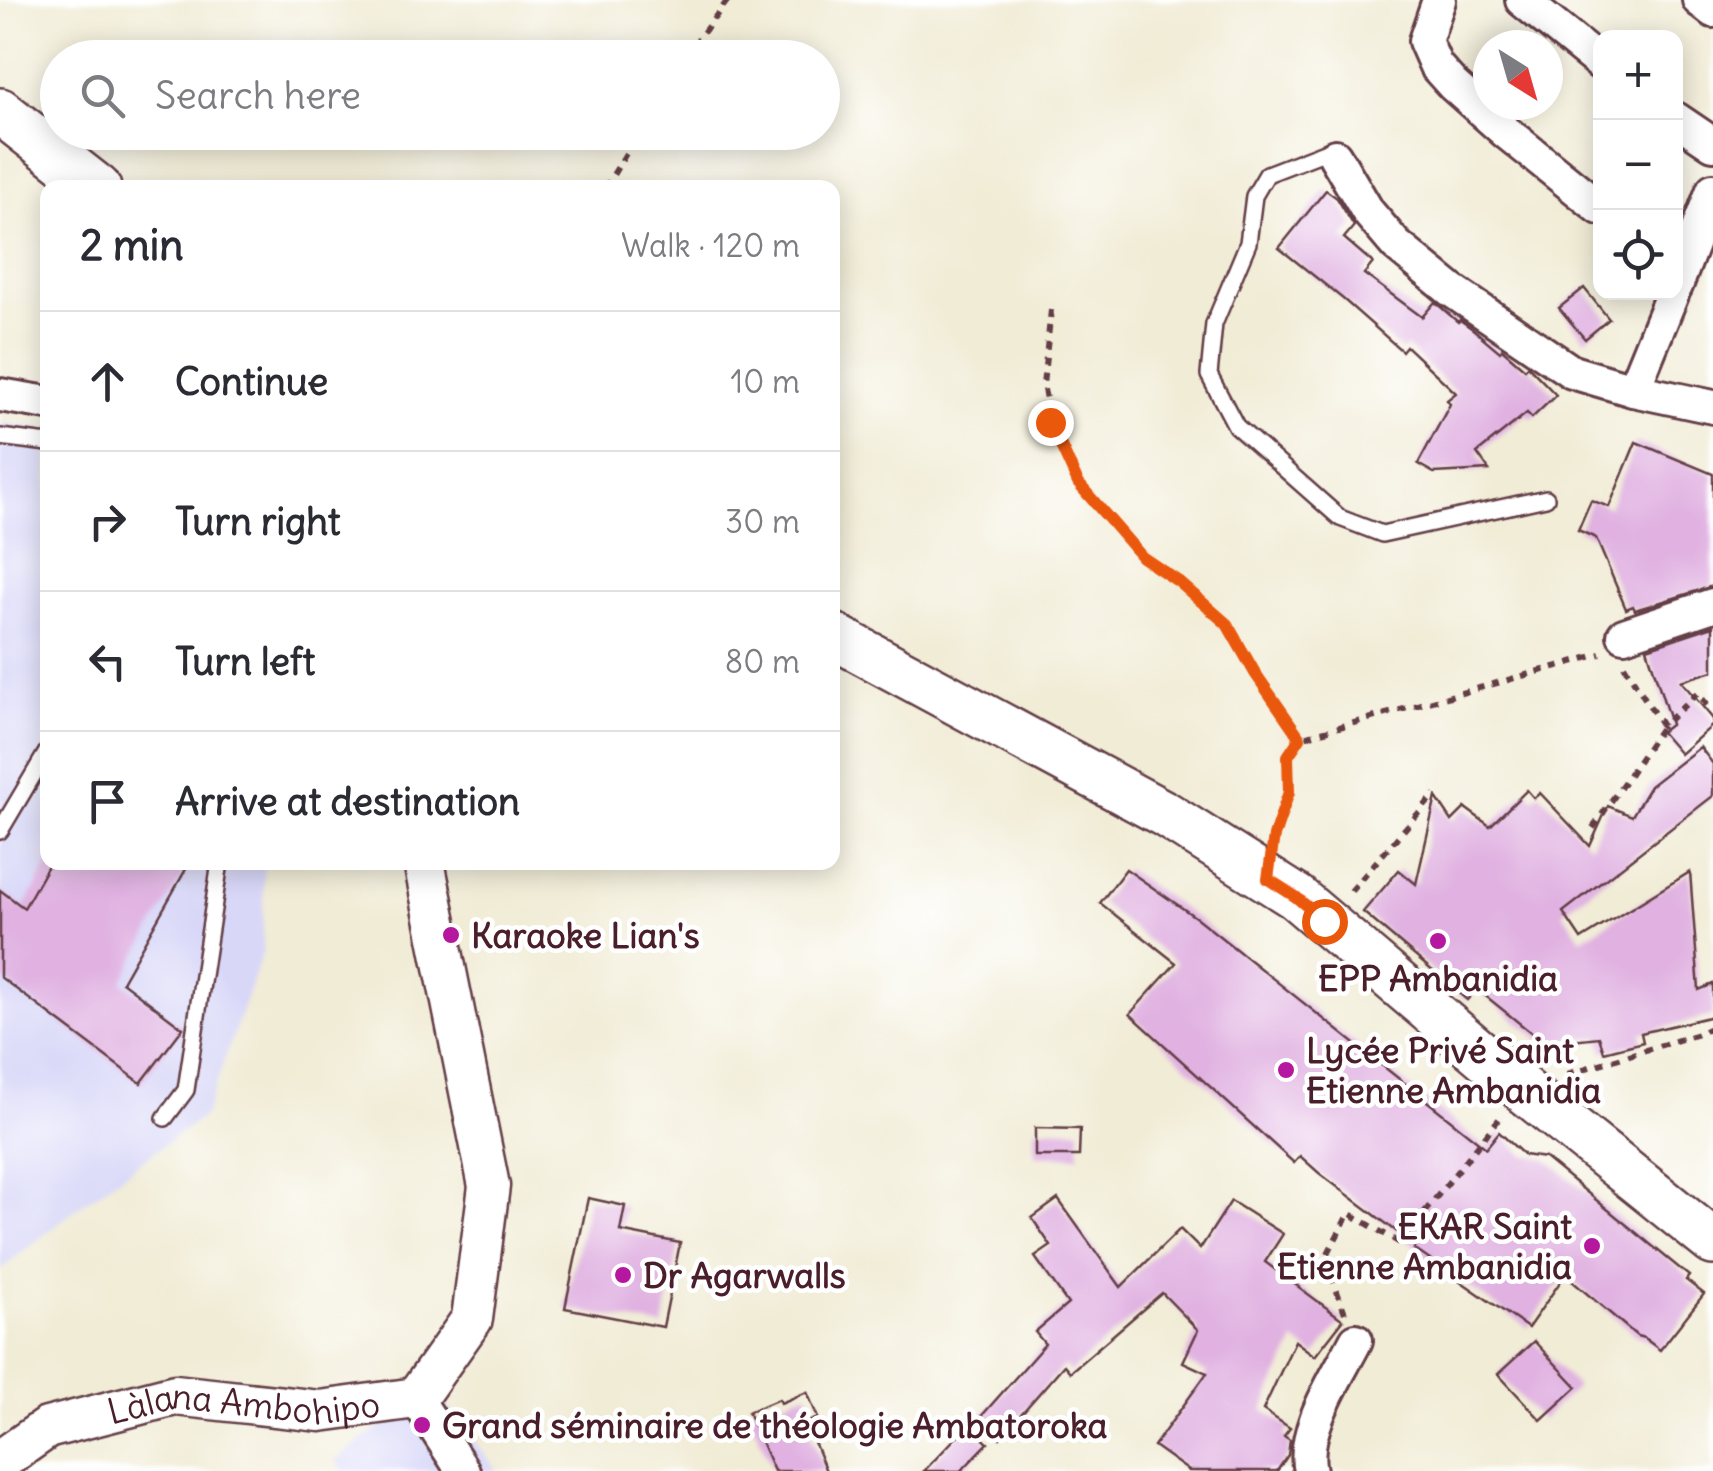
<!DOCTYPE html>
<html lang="en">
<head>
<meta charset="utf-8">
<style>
  :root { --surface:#fff; --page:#f2f2f3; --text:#2b2b33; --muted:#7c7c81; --line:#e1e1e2 }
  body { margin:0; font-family:Delius,sans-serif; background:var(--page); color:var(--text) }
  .controls { position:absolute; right:30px; top:30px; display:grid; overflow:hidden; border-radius:20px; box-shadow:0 5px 25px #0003 }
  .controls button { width:90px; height:90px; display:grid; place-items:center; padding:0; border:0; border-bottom:2px solid var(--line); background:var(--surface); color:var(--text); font:50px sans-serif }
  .compass { position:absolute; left:1473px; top:30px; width:90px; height:90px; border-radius:50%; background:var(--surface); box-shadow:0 5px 25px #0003; rotate:143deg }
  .stop { position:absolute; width:30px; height:30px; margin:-22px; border:8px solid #ea580c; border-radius:50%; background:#fff }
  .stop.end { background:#ea580c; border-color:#fff; box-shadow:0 2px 10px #0008 }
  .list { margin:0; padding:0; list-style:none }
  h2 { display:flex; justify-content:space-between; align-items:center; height:130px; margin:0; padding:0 40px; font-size:42px }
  h2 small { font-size:32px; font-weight:400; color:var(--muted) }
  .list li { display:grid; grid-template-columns:65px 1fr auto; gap:30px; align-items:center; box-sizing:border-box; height:140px; padding:0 40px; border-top:2px solid var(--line) }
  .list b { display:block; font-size:38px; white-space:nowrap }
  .list em { font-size:32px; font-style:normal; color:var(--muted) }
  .icon { flex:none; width:55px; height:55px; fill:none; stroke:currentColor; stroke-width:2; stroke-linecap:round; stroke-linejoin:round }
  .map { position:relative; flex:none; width:1713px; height:1471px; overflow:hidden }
  .search { position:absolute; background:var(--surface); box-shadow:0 5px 25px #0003; left:40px; top:40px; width:800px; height:110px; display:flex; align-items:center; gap:25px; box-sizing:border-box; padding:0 35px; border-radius:55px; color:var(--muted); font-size:38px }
  .panel { position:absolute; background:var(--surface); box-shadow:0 5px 25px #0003; left:40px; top:180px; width:800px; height:690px; border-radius:20px }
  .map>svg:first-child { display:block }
</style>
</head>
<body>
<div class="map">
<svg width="1713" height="1471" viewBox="0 0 1713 1471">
  <rect width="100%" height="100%" fill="#fff"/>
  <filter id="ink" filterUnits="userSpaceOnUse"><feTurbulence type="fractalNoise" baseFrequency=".01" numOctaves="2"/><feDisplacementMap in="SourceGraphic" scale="20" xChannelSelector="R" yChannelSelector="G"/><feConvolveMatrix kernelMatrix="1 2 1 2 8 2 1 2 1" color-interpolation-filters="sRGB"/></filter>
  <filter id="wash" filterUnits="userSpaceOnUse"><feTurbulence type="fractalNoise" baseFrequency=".0048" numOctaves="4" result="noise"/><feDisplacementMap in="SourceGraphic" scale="40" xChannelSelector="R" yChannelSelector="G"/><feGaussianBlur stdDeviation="2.25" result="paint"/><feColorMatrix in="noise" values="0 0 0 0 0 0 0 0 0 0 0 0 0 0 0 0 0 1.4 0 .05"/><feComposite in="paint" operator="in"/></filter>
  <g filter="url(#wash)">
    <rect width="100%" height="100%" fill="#f1ecd6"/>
    <g fill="#d8d7f8">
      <polygon points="0,423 47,429 48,862 264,863 263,951 205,1115 80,1206 0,1270"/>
      <polygon points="432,1388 498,1471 343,1471 335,1461"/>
    </g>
    <g id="blocks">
      <g fill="#e0b1e1">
        <polygon points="1326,190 1337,198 1354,226 1344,238 1373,263 1364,274 1422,317 1435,302 1458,322 1460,320 1474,330 1500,352 1502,349 1525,369 1528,366 1530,368 1556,395 1532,418 1527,413 1477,453 1489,470 1434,473 1418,464 1450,404 1447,400 1456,393 1406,346 1402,351 1343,299 1279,248"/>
        <polygon points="1584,288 1609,319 1585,339 1559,308"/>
        <polygon points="1636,442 1713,474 1713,586 1635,610 1633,606 1626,609 1596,538 1578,530 1591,500 1609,507"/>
        <polygon points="1713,626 1713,671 1681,681 1713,719 1713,725 1680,754 1661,732 1671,724 1647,648"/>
        <polygon points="1700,747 1713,764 1713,796 1563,912 1581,939 1690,872 1699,990 1713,984 1713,1016 1641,1033 1643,1042 1604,1052 1599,1037 1544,1043 1477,989 1467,1000 1363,912 1399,870 1416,884 1436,797 1452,821 1465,808 1490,826 1527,790 1534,798 1540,793 1590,846 1608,806 1632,816 1650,786"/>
        <polygon points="50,862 190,862 122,982 183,1028 141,1083 0,977 0,890 24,908"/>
        <polygon points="1126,869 1198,919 1486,1148 1499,1132 1524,1155 1545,1158 1689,1276 1686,1280 1704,1294 1660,1350 1644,1338 1637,1336 1565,1275 1528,1328 1414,1249 1416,1246 1319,1173 1300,1156 1294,1163 1130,1014 1176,963 1100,903"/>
        <polygon points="1035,1128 1080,1129 1079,1156 1035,1156"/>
        <polygon points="588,1198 625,1206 620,1231 680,1243 663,1327 565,1308"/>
        <polygon points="1058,1199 1121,1287 1180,1229 1200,1249 1231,1201 1283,1234 1265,1262 1343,1320 1315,1356 1295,1341 1263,1410 1290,1428 1284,1436 1290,1440 1288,1455 1277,1471 1189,1471 1154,1446 1207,1373 1183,1362 1198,1330 1162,1293 1070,1372 1064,1365 1000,1438 979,1419 1045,1344 1035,1332 1068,1304 1035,1257 1051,1246 1032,1218"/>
        <polygon points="1534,1341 1577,1387 1541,1420 1498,1374"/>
        <polygon points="807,1392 818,1418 806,1423 826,1471 774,1471 748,1412 779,1399 781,1403"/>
        <polygon points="968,1425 988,1443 961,1471 924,1471"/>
      </g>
    </g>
  </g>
  <g filter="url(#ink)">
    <use href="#blocks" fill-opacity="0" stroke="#633e45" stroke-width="2.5"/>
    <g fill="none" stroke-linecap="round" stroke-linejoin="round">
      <defs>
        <g id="service">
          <polyline points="1335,156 1324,152 1267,174 1254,196 1248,243 1214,324 1209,375 1236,426 1340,518 1382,534 1546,498"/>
          <polyline points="0,437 48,443"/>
          <polyline points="0,831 48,750"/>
          <polyline points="165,1118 186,1090 220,862"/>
        </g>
        <g id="minor">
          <polyline points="1439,0 1425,41 1436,66 1453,85 1507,133 1600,208"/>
          <polyline points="1522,0 1600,63"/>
          <polyline points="1699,0 1713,11"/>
          <polyline points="1676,119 1713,144"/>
          <polyline points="1335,156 1368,212 1396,245 1451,290 1572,372 1633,390 1673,292"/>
          <polyline points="1676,286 1713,190"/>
          <polyline points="1633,390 1713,407"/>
          <polyline points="0,395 48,403"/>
          <polyline points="1624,635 1713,605"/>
          <polyline points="416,1398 463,1471"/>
          <path d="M1310,1471C1300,1431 1338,1376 1356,1340"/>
        </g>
        <g id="tertiary">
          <path id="s1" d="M0,1461L47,1428L175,1395L320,1411L416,1398L472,1319L489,1186L424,862"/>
        </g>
        <g id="secondary">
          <polyline points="0,111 98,188"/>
          <polyline points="832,635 1165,814 1296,897 1526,1092 1713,1242"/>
        </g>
      </defs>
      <use href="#service" stroke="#633e45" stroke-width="20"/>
      <use href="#minor" stroke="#633e45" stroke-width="38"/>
      <use href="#tertiary" stroke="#633e45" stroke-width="45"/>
      <use href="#secondary" stroke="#633e45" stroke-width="50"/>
      <g stroke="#633e45" stroke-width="6" stroke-dasharray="8 8" stroke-linecap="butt">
        <polyline points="684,58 728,0"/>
        <polyline points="605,188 639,132"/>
        <polyline points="1051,310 1043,385 1051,422 1079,483 1142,557 1179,582 1227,624 1255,673 1300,738 1601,654"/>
        <polyline points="1624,665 1662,726 1698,693 1708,706 1713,704"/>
        <polyline points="1593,828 1662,726"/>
        <polyline points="1274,836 1289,792 1288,755 1300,738"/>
        <polyline points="1351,891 1435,794"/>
        <polyline points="1567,1074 1698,1034 1713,1027"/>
        <polyline points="1345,1313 1325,1259 1349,1213 1400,1243 1499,1119"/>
      </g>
      <use href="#service" stroke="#fff" stroke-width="15"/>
      <use href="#minor" stroke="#fff" stroke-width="32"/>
      <use href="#tertiary" stroke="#fff" stroke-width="40"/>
      <use href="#secondary" stroke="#fff" stroke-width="45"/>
    </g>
  </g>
  <g fill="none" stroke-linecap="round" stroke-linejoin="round" filter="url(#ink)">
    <polyline stroke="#ea580c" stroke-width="12" points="1050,422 1078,483 1142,557 1179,582 1227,624 1255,673 1300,738 1288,756 1289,792 1274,836 1268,879 1296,897 1324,921"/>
  </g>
  <g fill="#b5179e" stroke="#fff" stroke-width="4">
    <circle cx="451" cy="935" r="10"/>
    <circle cx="1438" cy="941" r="10"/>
    <circle cx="1286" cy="1070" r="10"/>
    <circle cx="1592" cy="1246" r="10"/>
    <circle cx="623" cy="1275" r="10"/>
    <circle cx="422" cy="1425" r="10"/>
  </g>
  <g text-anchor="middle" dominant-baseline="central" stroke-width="9" stroke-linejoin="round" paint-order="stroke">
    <g font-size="35" font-weight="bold" fill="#4a1f2b" stroke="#fff" text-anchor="start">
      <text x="471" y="935">Karaoke Lian's</text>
      <text x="1438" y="978" text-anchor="middle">EPP Ambanidia</text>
      <text x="1306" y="1050">Lycée Privé Saint<tspan x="1306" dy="40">Etienne Ambanidia</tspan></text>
      <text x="1572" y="1226" text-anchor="end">EKAR Saint<tspan x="1572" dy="40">Etienne Ambanidia</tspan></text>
      <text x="643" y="1275">Dr Agarwalls</text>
      <text x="442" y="1425">Grand séminaire de théologie Ambatoroka</text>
    </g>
    <g font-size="35" fill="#4a1f2b" stroke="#fff">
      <text stroke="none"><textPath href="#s1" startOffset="258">Làlana Ambohipo</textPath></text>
    </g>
  </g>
</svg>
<div class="controls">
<button>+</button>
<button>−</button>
<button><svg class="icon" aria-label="locate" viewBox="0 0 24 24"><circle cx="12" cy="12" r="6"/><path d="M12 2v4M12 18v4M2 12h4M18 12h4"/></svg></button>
</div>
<svg class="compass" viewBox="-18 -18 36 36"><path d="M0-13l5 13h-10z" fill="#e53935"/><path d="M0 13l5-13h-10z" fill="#7c7c81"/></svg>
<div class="stop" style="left:1324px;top:921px"></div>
<div class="stop end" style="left:1050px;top:422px"></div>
<div class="search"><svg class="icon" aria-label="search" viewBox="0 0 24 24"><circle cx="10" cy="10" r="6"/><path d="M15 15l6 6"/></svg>Search here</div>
<section class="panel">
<h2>2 min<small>Walk · 120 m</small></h2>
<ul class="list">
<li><svg class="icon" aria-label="ahead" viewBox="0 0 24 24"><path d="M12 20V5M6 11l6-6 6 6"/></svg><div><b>Continue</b></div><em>10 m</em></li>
<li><svg class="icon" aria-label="right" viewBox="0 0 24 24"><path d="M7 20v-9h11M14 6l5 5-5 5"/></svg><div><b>Turn right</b></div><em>30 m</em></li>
<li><svg class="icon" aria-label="left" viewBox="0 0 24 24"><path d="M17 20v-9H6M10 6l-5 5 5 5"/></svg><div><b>Turn left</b></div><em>80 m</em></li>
<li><svg class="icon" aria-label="arrive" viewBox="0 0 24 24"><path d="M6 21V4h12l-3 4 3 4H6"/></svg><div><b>Arrive at destination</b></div></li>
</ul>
</section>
</div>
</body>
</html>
